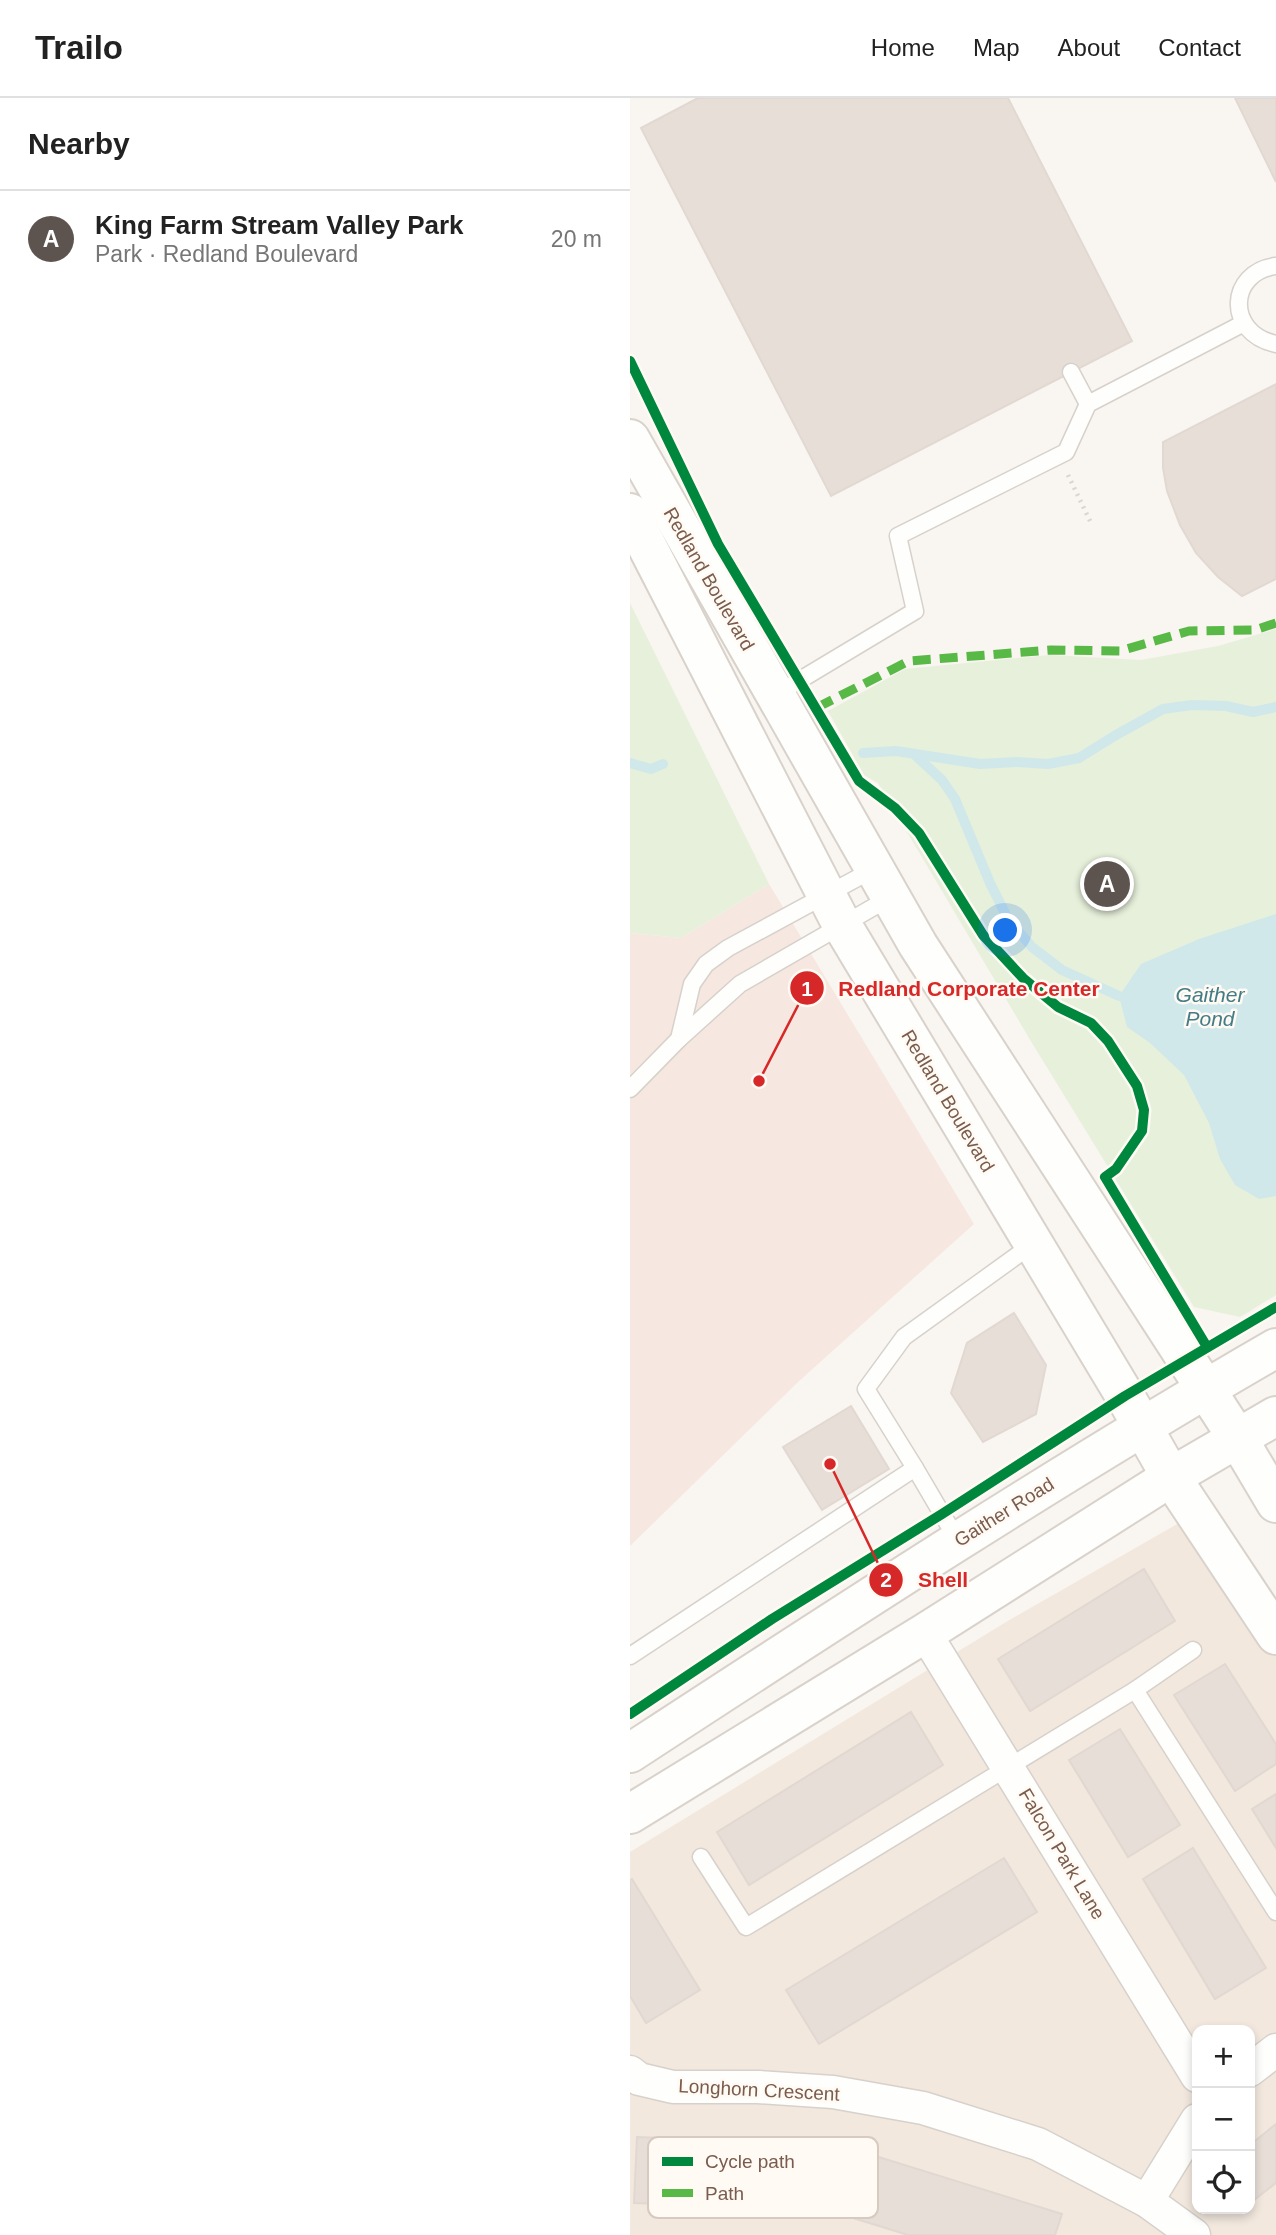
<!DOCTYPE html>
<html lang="en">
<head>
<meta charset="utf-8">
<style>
  :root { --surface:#fff; --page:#f2f2f2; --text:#222; --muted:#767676; --line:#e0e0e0; --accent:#5d544f }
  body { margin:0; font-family:Helvetica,sans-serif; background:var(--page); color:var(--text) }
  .controls { position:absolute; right:21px; bottom:21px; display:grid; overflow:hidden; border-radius:14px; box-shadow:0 4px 10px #0003 }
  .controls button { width:63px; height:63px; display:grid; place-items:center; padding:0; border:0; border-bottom:2px solid var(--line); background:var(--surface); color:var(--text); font:35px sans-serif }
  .you { position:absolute; left:376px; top:833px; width:24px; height:24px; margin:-18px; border:5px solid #fff; border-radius:50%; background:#1a73e8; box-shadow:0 0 0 10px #1a73e833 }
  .badge { display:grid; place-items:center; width:46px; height:46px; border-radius:50%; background:var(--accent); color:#fff; font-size:23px; font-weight:700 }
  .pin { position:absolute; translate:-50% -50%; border:4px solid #fff; box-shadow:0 2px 7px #0006 }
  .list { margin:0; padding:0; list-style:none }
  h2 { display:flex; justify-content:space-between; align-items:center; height:91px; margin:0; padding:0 28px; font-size:30px }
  h2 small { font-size:23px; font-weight:400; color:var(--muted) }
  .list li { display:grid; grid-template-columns:46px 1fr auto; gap:21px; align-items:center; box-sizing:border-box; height:98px; padding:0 28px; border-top:2px solid var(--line) }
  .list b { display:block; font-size:26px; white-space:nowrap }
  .list p { margin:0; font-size:23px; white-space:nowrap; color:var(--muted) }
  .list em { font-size:23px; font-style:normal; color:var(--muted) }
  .icon { flex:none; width:38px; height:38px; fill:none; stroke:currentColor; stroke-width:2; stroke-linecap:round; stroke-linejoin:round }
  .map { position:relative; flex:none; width:646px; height:2137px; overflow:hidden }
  header { display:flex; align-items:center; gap:42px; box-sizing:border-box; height:98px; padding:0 35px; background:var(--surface); border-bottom:2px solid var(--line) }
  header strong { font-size:33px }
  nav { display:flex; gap:38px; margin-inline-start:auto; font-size:24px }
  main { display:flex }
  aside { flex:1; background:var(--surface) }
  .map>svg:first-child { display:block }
</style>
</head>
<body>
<header>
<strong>Trailo</strong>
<nav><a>Home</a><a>Map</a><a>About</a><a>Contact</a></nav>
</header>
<main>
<aside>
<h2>Nearby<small></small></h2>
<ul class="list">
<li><span class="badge">A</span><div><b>King Farm Stream Valley Park</b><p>Park · Redland Boulevard</p></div><em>20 m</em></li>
</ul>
</aside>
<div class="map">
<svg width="646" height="2137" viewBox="0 0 646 2137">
  <rect width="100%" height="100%" fill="#f9f5f0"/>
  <path fill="#f2e8de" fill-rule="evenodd" d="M556,1421L646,1537V2137H0V1754L381,1521ZM567,1932H620V2111H567Z"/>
  <polygon fill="#f6e8e1" points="139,786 344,1126 168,1284 0,1448 0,835 51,840"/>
  <g fill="#e7f0db">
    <polygon points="0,505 139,786 51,840 0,835"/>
    <polygon points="646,531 646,1197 610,1219 564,1209 402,945 248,685 234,677 198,613 275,571 420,557 511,562 588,548"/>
  </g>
  <polygon fill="#d0e8ea" points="646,816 646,1098 629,1101 605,1087 590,1061 579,1025 554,977 520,945 497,929 489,898 511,866 569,841"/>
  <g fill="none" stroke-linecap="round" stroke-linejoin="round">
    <g stroke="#d0e8ea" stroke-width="10">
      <polyline points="233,655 266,653 350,666 387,664 418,666 449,660 486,637 533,611 562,607 596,608 623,614 646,609"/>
      <polyline points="286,658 312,682 325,701 360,785 379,823 402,849 432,872 489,898"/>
      <polyline points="0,665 21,671 33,666"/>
    </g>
  </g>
  <g fill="#e6ded7" stroke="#e2d8d2" stroke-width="2">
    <polygon points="68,0 378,0 502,243 201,398 11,30"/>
    <polygon points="605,0 646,0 646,84"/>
    <polygon points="646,286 646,481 612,498 588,479 566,455 550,427 537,393 533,370 533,344"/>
    <polygon points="384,1215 416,1267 406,1316 353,1344 321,1295 337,1245"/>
    <polygon points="221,1308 259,1371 192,1412 153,1349"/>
    <polygon points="514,1471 545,1523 400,1613 368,1561"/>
    <polygon points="595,1566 646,1646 646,1666 605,1693 544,1597"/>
    <polygon points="281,1614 313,1667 119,1787 87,1734"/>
    <polygon points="490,1631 550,1727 498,1759 439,1662"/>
    <polygon points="646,1696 646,1750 622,1711"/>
    <polygon points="563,1750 636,1870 585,1901 513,1781"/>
    <polygon points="374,1760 407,1814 189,1946 156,1892"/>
    <polygon points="2,1781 70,1892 16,1925 0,1898 0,1782"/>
    <polygon points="646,2026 646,2085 624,2102 620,2097 620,2047"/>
    <polygon points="7,2039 208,2046 205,2112 4,2105"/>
    <polygon points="239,2056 432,2116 425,2137 278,2137 220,2119"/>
  </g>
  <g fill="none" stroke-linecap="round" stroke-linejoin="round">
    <defs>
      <g id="service">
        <path d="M646,168C598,174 595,235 646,246"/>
        <polyline points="441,274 458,306"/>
        <polyline points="145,597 285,513 268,438 436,354 458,306 614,225"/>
        <polyline points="49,941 62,886 76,866 98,850 244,771"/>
        <polyline points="0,991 49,941 110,886 261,799"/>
        <polyline points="285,1370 236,1291 274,1239 403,1146"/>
        <polyline points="0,1558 285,1370 328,1443"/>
        <polyline points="505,1592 646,1814"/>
        <polyline points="71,1759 116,1829 505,1592 563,1552"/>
      </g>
      <g id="minor">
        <polyline points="295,1535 567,1978"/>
        <polyline points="620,1972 646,1952"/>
        <polyline points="0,1974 9,1981 43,1989 128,1989 203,1994 293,2010 408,2046 517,2103 564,2137"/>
        <polyline points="517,2103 567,2022"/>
      </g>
      <g id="secondary">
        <polyline points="0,341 288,847 608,1341 646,1405"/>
        <polyline points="0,415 212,827 495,1298 541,1379 646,1537"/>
        <path d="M0,1655C213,1516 426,1377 646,1250"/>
        <polyline points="0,1716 295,1535 541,1379 646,1318"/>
      </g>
    </defs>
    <use href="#service" stroke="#d7d1cb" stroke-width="19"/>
    <use href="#minor" stroke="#d7d1cb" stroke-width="35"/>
    <use href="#secondary" stroke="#d9d2cb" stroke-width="42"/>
    <polyline stroke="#dcd5d0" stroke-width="4.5" stroke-dasharray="2 5" stroke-linecap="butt" points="438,377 461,425"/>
    <use href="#service" stroke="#fefefd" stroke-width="16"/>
    <use href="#minor" stroke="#fefefd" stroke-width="32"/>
    <use href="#secondary" stroke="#fefefd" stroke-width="38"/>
    <polyline stroke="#58b947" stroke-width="9" stroke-dasharray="18 9" stroke-linecap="butt" points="186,610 279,563 421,552 490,553 559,533 625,532 646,525"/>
    <defs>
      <g id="cycleway">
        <polyline points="0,263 88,446 229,683 265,710 289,735 353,837 393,880 428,909 461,925 478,943 507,988 514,1012 512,1033 486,1071 475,1079 577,1249"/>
        <polyline points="0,1616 142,1521 312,1416 495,1298 646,1209"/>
      </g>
    </defs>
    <use href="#cycleway" stroke="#fffaf3" stroke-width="15"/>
    <use href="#cycleway" stroke="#00873e" stroke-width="10"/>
  </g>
  <g text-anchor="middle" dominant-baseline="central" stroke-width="5" stroke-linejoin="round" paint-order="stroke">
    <g font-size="19" fill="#7a5c4d" stroke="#fffaf3">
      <text transform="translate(79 481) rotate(60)">Redland Boulevard</text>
      <text transform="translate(318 1003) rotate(59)">Redland Boulevard</text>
      <text transform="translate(374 1414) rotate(-32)">Gaither Road</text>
      <text transform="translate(432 1756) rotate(59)">Falcon Park Lane</text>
      <text transform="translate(129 1992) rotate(3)">Longhorn Crescent</text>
    </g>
    <g font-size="21" font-style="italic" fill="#437c86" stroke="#fffaf3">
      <text x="580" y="896">Gaither<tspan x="580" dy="24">Pond</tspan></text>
    </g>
  </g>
  <rect x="18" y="2039" width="230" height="81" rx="10" fill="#fffaf3" stroke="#d7cbc1" stroke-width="2"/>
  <rect x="32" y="2059" width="31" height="9" fill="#00873e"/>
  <rect x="32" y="2091" width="31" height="8" fill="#58b947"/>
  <g font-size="19" fill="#7a5c4d">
    <text x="75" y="2070">Cycle path</text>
    <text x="75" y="2102">Path</text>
  </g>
  <path fill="none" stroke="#d62828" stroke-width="2.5" d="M129 983L177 890M200 1366L256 1482"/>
  <g fill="#d62828" stroke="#fffaf3" stroke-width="2.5">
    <circle cx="129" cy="983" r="7"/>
    <circle cx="200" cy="1366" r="7"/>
    <circle cx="177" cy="890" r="18"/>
    <circle cx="256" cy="1482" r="18"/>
  </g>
  <g font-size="21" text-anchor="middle" font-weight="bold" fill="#fff">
    <text x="177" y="898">1</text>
    <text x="256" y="1489">2</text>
  </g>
  <g font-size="21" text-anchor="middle" font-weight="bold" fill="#d62828" stroke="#fffaf3" stroke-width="5" stroke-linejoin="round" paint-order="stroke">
    <text x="339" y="898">Redland Corporate Center</text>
    <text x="313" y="1489">Shell</text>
  </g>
</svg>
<div class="controls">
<button>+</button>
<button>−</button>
<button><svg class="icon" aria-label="locate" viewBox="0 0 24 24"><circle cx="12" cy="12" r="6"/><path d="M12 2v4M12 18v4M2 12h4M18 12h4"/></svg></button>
</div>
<div class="you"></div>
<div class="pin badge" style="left:477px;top:786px">A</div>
</div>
</main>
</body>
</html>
